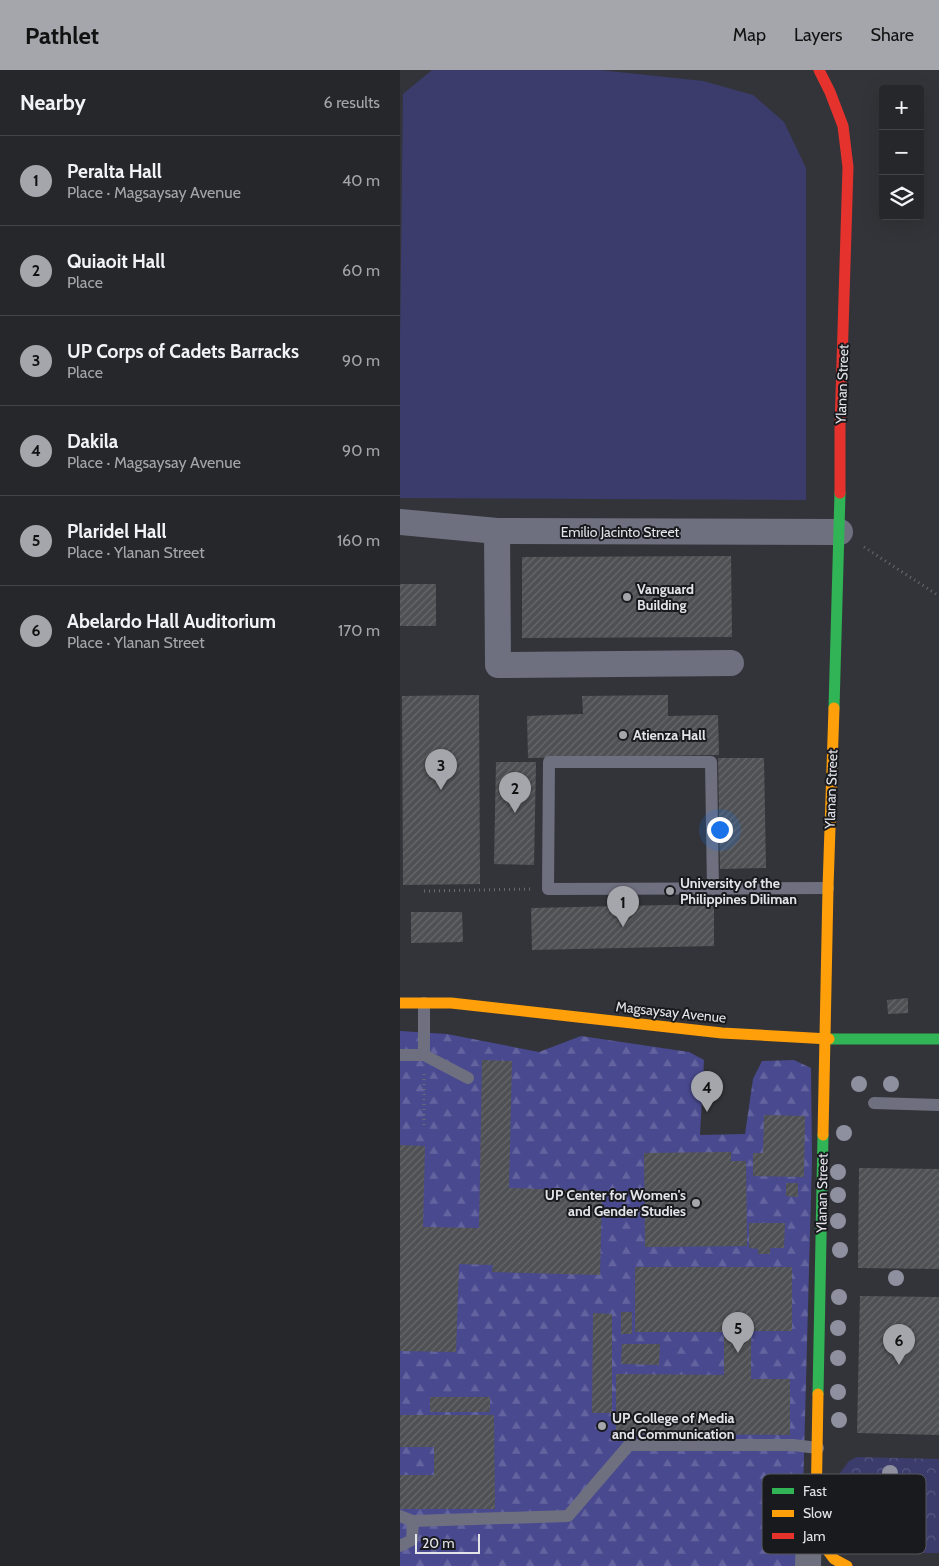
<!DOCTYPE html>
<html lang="en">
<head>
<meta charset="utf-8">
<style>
  :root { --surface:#26272b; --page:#323337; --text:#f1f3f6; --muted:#a4a5a9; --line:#424447; --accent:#a5a6ac }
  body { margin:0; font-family:Cabin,sans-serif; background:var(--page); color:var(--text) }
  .controls { position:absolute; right:15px; top:15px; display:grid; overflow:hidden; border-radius:5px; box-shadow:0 5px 20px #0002 }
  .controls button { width:45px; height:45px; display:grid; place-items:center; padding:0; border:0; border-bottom:1px solid var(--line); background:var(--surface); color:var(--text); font:25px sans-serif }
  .scale { position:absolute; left:15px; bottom:12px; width:65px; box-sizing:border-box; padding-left:5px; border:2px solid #e3e4ea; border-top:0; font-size:14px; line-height:18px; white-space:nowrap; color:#e3e4ea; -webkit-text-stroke:4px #191a1e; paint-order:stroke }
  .you { position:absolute; left:319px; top:759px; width:18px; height:18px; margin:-12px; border:4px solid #fff; border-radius:50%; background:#1a73e8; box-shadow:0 0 0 8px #1a73e833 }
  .badge { display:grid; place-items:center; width:32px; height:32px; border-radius:50%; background:var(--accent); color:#111; font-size:16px; font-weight:700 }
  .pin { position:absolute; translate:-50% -41px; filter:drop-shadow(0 1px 2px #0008) }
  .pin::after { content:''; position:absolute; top:26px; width:18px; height:15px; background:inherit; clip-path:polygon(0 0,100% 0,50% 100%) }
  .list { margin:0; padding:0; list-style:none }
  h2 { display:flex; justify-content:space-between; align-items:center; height:65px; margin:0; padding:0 20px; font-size:21px }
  h2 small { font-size:16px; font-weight:400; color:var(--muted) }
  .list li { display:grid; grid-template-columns:32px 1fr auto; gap:15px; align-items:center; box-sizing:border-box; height:90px; padding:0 20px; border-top:1px solid var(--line) }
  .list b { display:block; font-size:19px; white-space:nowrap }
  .list p { margin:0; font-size:16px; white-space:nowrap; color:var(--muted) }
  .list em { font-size:16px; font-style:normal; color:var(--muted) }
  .icon { flex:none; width:28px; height:28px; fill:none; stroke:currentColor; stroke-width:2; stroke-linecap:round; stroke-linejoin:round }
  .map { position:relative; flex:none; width:539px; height:1496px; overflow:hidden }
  header { display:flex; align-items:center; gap:30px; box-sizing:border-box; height:70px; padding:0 25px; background:var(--accent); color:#111 }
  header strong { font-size:24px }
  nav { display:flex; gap:28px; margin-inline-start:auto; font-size:18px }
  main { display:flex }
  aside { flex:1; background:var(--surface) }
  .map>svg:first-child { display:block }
</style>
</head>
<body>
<header>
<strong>Pathlet</strong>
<nav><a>Map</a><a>Layers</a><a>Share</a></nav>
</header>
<main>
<aside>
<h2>Nearby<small>6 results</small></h2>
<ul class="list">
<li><span class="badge">1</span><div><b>Peralta Hall</b><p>Place · Magsaysay Avenue</p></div><em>40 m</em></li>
<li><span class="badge">2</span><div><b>Quiaoit Hall</b><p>Place</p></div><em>60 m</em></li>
<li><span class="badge">3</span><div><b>UP Corps of Cadets Barracks</b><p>Place</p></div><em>90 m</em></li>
<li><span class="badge">4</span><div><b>Dakila</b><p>Place · Magsaysay Avenue</p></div><em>90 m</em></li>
<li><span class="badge">5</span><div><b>Plaridel Hall</b><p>Place · Ylanan Street</p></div><em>160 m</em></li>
<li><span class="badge">6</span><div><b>Abelardo Hall Auditorium</b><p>Place · Ylanan Street</p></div><em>170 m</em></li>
</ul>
</aside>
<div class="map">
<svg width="539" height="1496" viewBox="0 0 539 1496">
  <defs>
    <pattern id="forest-firs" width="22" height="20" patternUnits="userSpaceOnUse" patternTransform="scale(1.25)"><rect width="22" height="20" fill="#49498f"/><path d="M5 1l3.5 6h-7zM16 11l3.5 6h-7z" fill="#63639f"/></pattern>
    <pattern id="park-crowns" width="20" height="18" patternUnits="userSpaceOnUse" patternTransform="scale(1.25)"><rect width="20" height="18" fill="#3b3c6c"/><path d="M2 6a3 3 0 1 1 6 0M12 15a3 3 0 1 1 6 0" fill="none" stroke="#575881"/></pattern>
    <pattern id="building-hatch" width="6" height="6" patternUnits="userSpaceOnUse" patternTransform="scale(1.25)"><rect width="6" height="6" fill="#4f5053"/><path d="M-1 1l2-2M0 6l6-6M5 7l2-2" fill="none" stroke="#68696c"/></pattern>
  </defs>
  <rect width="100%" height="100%" fill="#333439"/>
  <polygon fill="#3b3c6c" points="32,0 200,0 303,11 353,25 384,52 406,98 406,430 0,428 0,271 3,24"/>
  <polygon fill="url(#forest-firs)" points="0,961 47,964 139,982 181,966 289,982 304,990 300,1065 345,1064 353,1009 362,991 394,990 411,998 412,1089 401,1496 0,1496"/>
  <polygon fill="url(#park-crowns)" points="457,1387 539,1389 539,1483 457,1483 449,1476 440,1465 440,1403 449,1391"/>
  <g fill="url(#building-hatch)">
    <polygon points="331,486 332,567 122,568 122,487"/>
    <rect x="0" y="514" width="36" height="42"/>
    <polygon points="79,625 80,814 3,815 2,626"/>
    <polygon points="268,625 268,646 318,645 319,685 128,688 127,646 183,644 182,626"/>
    <polygon points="318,688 364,688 366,798 320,799"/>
    <polygon points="96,692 136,692 134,795 94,794"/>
    <polygon points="314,834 314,876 132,880 131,838"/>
    <polygon points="11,842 62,842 63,872 11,873"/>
    <polygon points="508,928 508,943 488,944 487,930"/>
    <polygon points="82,990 112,991 109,1118 202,1121 200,1205 92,1202 93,1195 59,1194 56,1282 0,1281 0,1075 25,1076 23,1157 79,1158"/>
    <polygon points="364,1045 405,1046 404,1107 353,1106 353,1083 363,1083"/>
    <polygon points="331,1082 331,1091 346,1091 347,1176 245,1177 244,1083"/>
    <polygon points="459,1098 539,1099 539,1199 458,1198"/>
    <polygon points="386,1113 398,1113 398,1127 386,1126"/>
    <polygon points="349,1153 385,1153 384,1178 370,1178 370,1184 358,1184 358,1179 349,1178"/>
    <polygon points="235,1197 392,1197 392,1261 351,1261 351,1309 390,1309 390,1365 216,1364 216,1304 324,1305 324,1262 235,1262"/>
    <polygon points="460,1226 539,1227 539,1365 457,1363"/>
    <rect x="221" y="1242" width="11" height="22"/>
    <polygon points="193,1243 212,1244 212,1343 192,1343"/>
    <polygon points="222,1274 260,1274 259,1295 221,1294"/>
    <rect x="30" y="1327" width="60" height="15"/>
    <polygon points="0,1345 94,1345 95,1439 0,1439 0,1405 34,1405 34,1377 0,1377"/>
  </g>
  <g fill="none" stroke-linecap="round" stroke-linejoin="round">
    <g stroke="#696a75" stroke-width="3" stroke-dasharray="1 4" stroke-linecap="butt">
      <polyline points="464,477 539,526"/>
      <polyline points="24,821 133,819"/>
      <polyline points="24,1004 24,1056"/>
    </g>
    <g stroke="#6e7080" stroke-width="12">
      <polyline points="313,819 311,692 149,692 148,819 428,818"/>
      <polyline points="0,985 24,985 68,1008"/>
      <polyline points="24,985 24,933"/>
      <polyline points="474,1033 539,1035"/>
      <polyline points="0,1446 13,1451 168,1446 229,1375 393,1375 418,1378"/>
      <polyline points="0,1476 12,1470 13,1451"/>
    </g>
    <g stroke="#6e7080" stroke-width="26">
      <polyline points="0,452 97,461 440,462"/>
      <polyline points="97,461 98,595 331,593"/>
      <polyline points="408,1496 409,1457 416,1442"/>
    </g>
    <g stroke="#30b455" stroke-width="11">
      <polyline points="434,638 440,423"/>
      <polyline points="429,969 539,969"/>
      <polyline points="418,1324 423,1065"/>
    </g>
    <g stroke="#ff9f0a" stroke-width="11">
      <polyline points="0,933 51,933 322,963 429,969"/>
      <polyline points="423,1065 428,818 434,638"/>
      <polyline points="418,1324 416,1442 422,1457 423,1471 428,1481 434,1489 447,1496"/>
    </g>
    <polyline stroke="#e5322d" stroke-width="11" points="419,0 430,22 443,56 448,97 440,358 440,423"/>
  </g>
  <g fill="#8e909f">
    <circle cx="459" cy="1014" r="8"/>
    <circle cx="491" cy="1014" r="8"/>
    <circle cx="444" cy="1063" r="8"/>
    <circle cx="438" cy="1102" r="8"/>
    <circle cx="438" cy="1125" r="8"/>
    <circle cx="438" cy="1151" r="8"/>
    <circle cx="440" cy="1180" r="8"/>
    <circle cx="496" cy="1208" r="8"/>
    <circle cx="439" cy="1227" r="8"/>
    <circle cx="438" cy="1258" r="8"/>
    <circle cx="438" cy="1288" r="8"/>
    <circle cx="438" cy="1322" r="8"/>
    <circle cx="439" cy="1350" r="8"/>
    <circle cx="490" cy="1403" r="8"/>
  </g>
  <g fill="#a5a6ac" stroke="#191a1e" stroke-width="2">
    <circle cx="227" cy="527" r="5"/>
    <circle cx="223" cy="665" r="5"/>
    <circle cx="270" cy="821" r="5"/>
    <circle cx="296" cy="1133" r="5"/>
    <circle cx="202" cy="1356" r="5"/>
  </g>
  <g text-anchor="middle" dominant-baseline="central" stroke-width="4" stroke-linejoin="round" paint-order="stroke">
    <g font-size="14" fill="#e3e4ea" stroke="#191a1e">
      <text transform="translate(442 314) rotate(-88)">Ylanan Street</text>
      <text x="220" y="462">Emilio Jacinto Street</text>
      <text transform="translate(431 719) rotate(-88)">Ylanan Street</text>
      <text transform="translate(271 942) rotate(6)">Magsaysay Avenue</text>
      <text transform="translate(422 1123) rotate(-89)">Ylanan Street</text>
    </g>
    <g font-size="14" font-weight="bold" fill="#e3e4ea" stroke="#191a1e" text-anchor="start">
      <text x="237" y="519">Vanguard<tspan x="237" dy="16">Building</tspan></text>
      <text x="233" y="665">Atienza Hall</text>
      <text x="280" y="813">University of the<tspan x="280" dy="16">Philippines Diliman</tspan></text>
      <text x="286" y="1125" text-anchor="end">UP Center for Women's<tspan x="286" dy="16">and Gender Studies</tspan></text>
      <text x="212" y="1348">UP College of Media<tspan x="212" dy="16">and Communication</tspan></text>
    </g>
  </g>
  <rect x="362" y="1404" width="164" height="80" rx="8" fill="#191a1e" stroke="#56575b" stroke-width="1"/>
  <rect x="372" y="1418" width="22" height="6" fill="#30b455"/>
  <rect x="372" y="1440" width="22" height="7" fill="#ff9f0a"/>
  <rect x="372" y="1463" width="22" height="6" fill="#e5322d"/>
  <g font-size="14" fill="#e3e4ea">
    <text x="403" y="1426">Fast</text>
    <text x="403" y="1448">Slow</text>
    <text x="403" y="1471">Jam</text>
  </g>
</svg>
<div class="controls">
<button>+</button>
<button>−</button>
<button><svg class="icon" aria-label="layers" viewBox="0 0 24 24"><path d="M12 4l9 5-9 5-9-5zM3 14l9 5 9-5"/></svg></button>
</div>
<div class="scale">20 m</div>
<div class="you"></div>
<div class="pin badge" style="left:223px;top:857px">1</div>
<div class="pin badge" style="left:115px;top:743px">2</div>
<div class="pin badge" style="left:41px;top:720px">3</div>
<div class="pin badge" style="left:307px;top:1042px">4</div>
<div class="pin badge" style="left:338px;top:1283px">5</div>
<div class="pin badge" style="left:499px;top:1295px">6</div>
</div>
</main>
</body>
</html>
